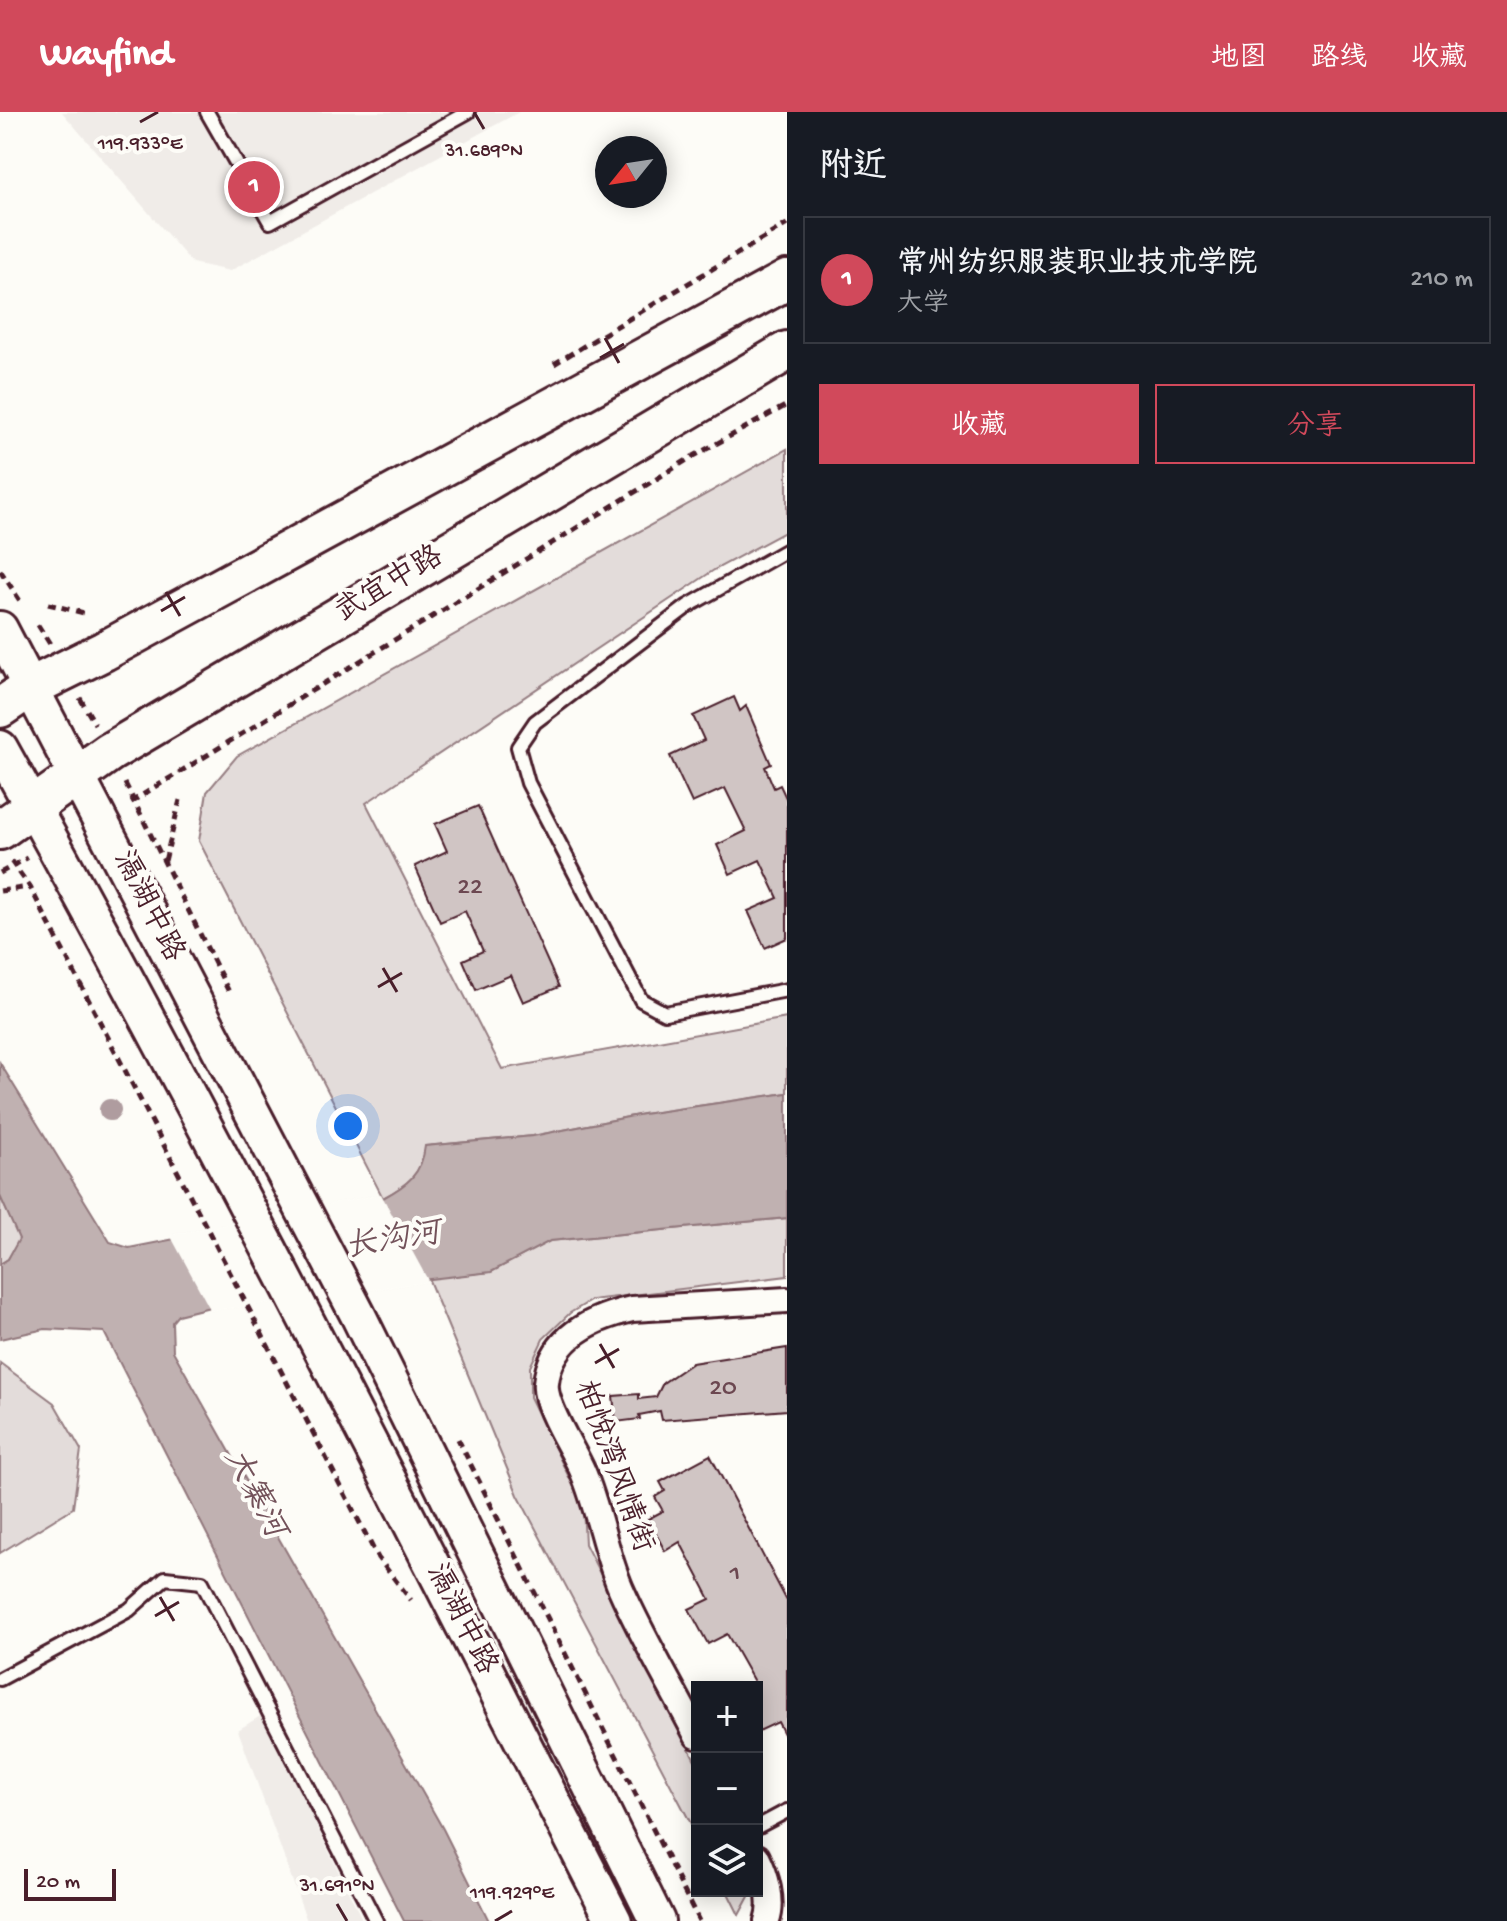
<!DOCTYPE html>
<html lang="zh">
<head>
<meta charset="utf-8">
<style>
  :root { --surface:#171b24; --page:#242831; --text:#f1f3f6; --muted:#9ea1a6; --line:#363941; --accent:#d1495b }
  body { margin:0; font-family:"Gochi Hand","LXGW WenKai TC",sans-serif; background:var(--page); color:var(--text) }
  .controls { position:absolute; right:24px; bottom:24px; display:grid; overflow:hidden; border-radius:0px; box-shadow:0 4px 20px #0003 }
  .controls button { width:72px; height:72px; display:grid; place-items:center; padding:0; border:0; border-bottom:2px solid var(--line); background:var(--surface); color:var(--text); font:40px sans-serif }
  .compass { position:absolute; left:595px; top:24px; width:72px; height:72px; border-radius:50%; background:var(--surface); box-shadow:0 4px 20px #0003; rotate:240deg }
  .scale { position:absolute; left:24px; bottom:20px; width:92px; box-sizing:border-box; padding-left:8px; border:4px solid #4a1f2b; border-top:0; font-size:22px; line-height:28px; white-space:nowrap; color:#4a1f2b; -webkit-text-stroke:6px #fdfcf7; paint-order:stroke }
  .you { position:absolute; left:348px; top:1014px; width:28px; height:28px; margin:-20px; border:6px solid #fff; border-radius:50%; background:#1a73e8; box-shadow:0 0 0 12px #1a73e833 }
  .badge { display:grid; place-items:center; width:52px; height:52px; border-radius:50%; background:var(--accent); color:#fff; font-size:26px; font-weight:700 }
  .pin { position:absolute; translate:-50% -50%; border:4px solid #fff; box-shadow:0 2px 8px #0006 }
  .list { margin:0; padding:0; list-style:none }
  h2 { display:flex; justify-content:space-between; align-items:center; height:104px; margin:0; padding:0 32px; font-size:34px }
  h2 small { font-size:26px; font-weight:400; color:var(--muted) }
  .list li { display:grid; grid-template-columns:52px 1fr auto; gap:24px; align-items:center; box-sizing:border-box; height:128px; margin:0 16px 16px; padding:0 16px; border:2px solid var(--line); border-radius:0px }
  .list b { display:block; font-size:30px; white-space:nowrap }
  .list p { margin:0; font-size:26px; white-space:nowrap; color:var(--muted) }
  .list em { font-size:26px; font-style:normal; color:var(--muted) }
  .actions { display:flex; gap:16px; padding:24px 32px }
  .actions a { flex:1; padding:18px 0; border:2px solid var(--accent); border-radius:0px; text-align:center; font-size:28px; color:var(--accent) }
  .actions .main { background:var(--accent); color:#fff }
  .icon { flex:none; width:44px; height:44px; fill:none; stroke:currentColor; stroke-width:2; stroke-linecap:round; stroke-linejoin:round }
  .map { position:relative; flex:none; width:787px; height:1809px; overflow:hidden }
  header { display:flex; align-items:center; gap:48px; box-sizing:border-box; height:112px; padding:0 40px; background:var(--accent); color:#fff }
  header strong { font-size:38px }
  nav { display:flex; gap:44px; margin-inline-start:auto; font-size:28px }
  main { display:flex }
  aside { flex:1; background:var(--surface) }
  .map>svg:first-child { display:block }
</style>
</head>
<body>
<header>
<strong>Wayfind</strong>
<nav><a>地图</a><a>路线</a><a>收藏</a></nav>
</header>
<main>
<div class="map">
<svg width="787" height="1809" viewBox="0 0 787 1809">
  <rect width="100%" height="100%" fill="#fdfcf7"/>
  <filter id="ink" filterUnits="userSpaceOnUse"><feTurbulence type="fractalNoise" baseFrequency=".0125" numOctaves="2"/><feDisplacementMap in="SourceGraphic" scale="16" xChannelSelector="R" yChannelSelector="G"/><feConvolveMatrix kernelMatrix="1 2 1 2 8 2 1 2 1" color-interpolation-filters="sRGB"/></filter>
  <g filter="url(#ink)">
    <g fill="#f0ece8">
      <polygon points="62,0 519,0 230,159 192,151"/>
      <polygon points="262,1603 363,1809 307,1809 238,1618"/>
    </g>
    <g fill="#e3dcda" stroke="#967e82" stroke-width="2">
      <path d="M787,337V419L714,458L366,691L502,957L787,906V981L643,1002L533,1024L426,1034C422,1062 407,1073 383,1086L199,729L207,680L237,644Z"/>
      <polygon points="0,1084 20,1127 8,1147 0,1152"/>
      <polygon points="787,1106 787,1164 592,1188 570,1201 543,1227 530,1255 530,1285 583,1394 585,1432 697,1652 697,1723 518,1383 428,1166 491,1160 549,1129"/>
      <polygon points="0,1251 54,1291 81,1338 73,1396 0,1441"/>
      <polygon points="727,1779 752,1779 739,1803"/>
    </g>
    <path fill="#c0b1b1" stroke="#91777b" stroke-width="2" d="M0,951L110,1130L129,1136L383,1086C407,1073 422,1062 425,1034L533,1024L643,1002L787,981V1106L550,1129L491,1160L230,1190L178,1203L172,1210L173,1239L443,1717L489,1809H404L104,1220L45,1217L0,1227V1152L8,1147L19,1127L0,1084Z"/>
    <polygon fill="#fdfcf7" points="381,1082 429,1170 211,1199 170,1123"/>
    <g fill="#d0c5c4" stroke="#4a1f2b" stroke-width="2">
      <polygon points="734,585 740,599 746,594 771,652 765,655 774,676 780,673 787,688 787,826 765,836 748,799 778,786 760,748 730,762 717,733 746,719 725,676 692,691 670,644 704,628 693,604"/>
      <polygon points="478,694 559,875 523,890 511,863 476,878 463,848 483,839 465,799 440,810 415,754 447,739 435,712"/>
      <polygon points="787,1236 787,1298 662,1308 660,1299 639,1303 640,1307 616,1310 613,1284 639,1282 639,1287 656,1285 663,1271 692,1251"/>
      <polygon points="710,1343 787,1489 787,1628 778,1610 757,1620 757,1575 727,1522 708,1532 689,1497 710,1487 680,1430 665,1439 648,1407 663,1399 655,1385 665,1379 660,1370"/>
    </g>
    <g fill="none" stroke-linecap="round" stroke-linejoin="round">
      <defs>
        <g id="lane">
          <polyline points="207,0 270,110 468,0"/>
          <polyline points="787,438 688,494 535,610 518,635 528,671 641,888 665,901 787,878"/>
          <polyline points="0,1567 129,1498 165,1466 202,1470 376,1809"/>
          <polyline points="757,1715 787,1699"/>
        </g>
        <g id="street">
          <path d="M697,1624C672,1575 643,1527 621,1477C605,1440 599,1398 583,1360C574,1338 543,1293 546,1271C551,1225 592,1206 632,1197L787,1188"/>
          <path d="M757,1745C766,1763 774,1789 767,1809"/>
        </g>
        <g id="secondary">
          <polyline points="0,517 358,1203 657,1809"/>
          <path d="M0,636C215,1022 413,1416 614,1809"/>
        </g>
        <g id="primary">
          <polyline points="0,596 31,575 104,539 787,168"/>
          <polyline points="0,718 110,640 787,239"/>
        </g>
      </defs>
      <use href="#lane" stroke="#4a1f2b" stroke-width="18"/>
      <use href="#street" stroke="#4a1f2b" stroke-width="30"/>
      <use href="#secondary" stroke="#4a1f2b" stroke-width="40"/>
      <use href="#primary" stroke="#4a1f2b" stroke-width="44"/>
      <g stroke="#4a1f2b" stroke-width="5" stroke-dasharray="8 6" stroke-linecap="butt">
        <polyline points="554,252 787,112"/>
        <polyline points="0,458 22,492"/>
        <polyline points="48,492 84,501"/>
        <polyline points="38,513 50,532"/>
        <polyline points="80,586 95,612"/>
        <polyline points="125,671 229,880"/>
        <polyline points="131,690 692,345 787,293"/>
        <polyline points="11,749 30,775 378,1446 411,1488"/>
        <polyline points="165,749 180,688"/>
        <polyline points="0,761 27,746"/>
        <polyline points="0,779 30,775"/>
        <polyline points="458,1327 699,1809"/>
      </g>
      <use href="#lane" stroke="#fdfcf7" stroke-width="12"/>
      <use href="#street" stroke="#fdfcf7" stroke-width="24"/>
      <use href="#secondary" stroke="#fdfcf7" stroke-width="34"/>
      <use href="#primary" stroke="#fdfcf7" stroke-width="38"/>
    </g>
    <circle fill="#af9c9f" cx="110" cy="998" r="11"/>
  </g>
  <path fill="none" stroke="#4a1f2b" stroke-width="3" d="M474,0L484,17M140,10L158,0M605,226L619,251M600,246L624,232M166,480L180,504M161,499L185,485M383,856L397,880M378,875L402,861M600,1232L614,1256M595,1251L619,1237M160,1485L174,1509M155,1504L179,1490M337,1792L347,1809M495,1809L512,1799"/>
  <g text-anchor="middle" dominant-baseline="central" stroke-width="8" stroke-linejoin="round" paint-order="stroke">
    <g font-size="26" fill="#6c4851">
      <text x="470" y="776">22</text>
      <text x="723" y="1277">20</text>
      <text x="735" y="1463">1</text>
    </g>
    <g font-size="30" fill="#4a1f2b" stroke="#fdfcf7">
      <text transform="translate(390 474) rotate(-31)">武宜中路</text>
      <text transform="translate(147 795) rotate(63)">滆湖中路</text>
      <text transform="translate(612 1355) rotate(70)">柏悦湾风情街</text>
      <text transform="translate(460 1508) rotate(63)">滆湖中路</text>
    </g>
    <g font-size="32" font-style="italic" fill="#73525a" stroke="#fdfcf7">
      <text transform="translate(393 1130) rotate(-9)">长沟河</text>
      <text transform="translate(253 1382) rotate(62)">大寨河</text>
    </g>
  </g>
  <g font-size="20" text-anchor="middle" fill="#4a1f2b" stroke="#fdfcf7" stroke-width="8" stroke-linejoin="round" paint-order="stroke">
    <text x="140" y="37">119.933°E</text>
    <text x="484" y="44">31.689°N</text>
    <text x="337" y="1779">31.691°N</text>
    <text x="512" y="1786">119.929°E</text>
  </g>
</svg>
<div class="controls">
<button>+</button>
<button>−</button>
<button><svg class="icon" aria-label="layers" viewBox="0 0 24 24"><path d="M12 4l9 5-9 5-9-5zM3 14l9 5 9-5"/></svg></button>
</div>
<svg class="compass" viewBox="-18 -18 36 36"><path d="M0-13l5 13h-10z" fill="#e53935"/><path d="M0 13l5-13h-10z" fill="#9ea1a6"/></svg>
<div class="scale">20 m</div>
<div class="you"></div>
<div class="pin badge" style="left:254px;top:75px">1</div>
</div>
<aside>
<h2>附近<small></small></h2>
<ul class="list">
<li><span class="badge">1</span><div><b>常州纺织服装职业技术学院</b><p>大学</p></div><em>210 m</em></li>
</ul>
<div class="actions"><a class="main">收藏</a><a>分享</a></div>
</aside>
</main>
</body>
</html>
